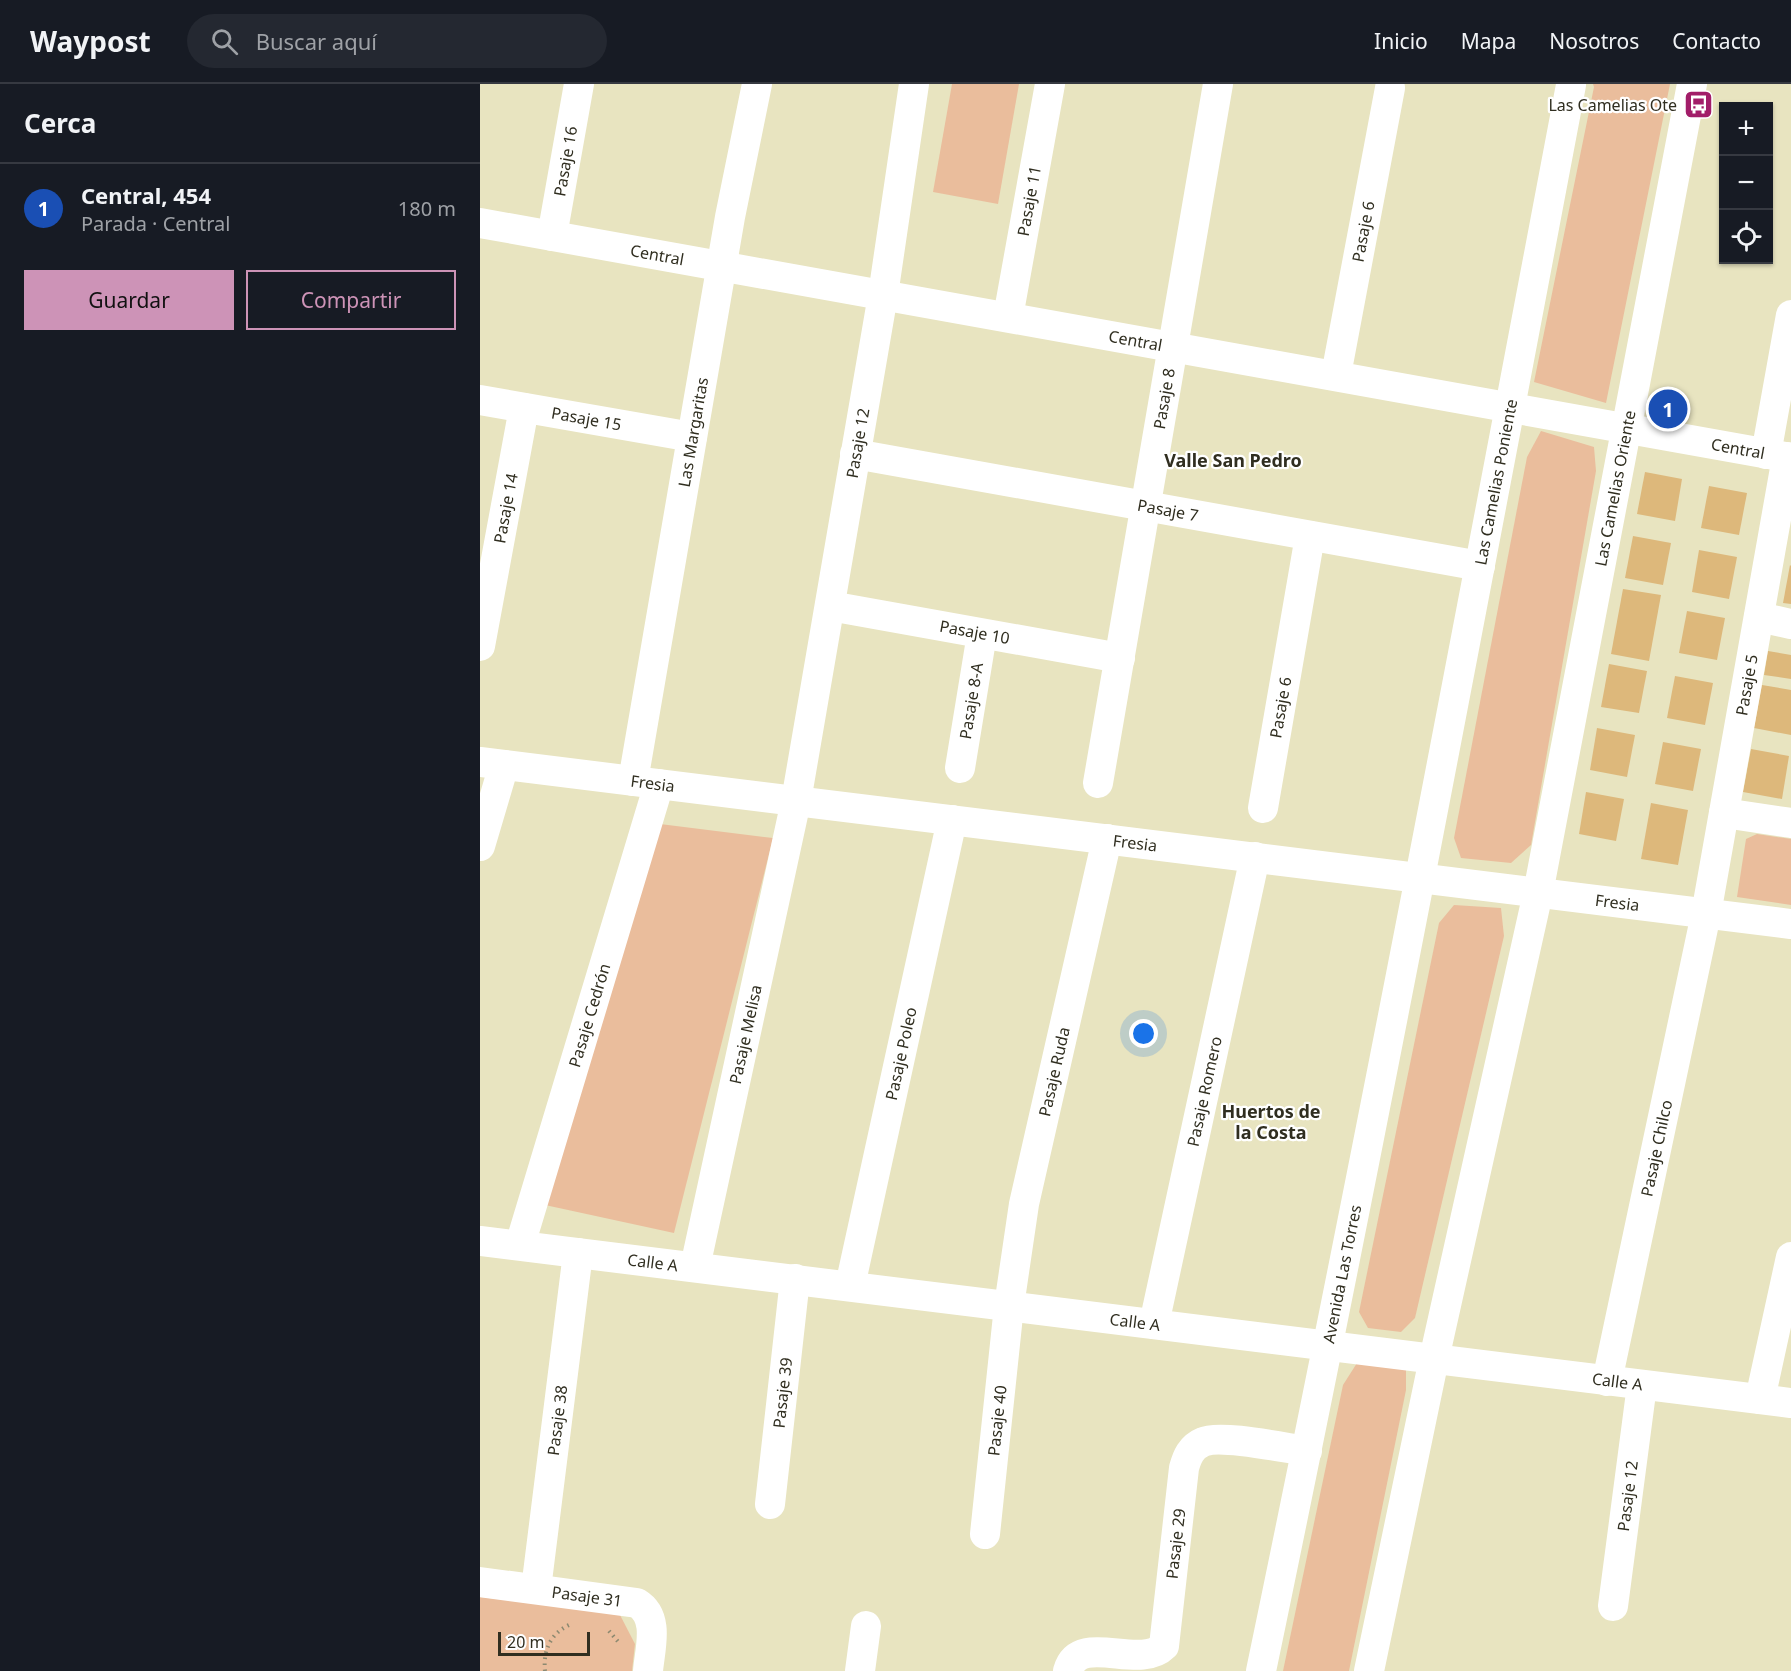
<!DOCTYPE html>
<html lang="es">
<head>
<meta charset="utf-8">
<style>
  :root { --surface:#171b24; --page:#242831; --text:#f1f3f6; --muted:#9ea1a6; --line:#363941; --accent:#cd93b7 }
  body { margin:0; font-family:"Noto Sans",sans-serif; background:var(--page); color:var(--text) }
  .controls { position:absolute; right:18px; top:18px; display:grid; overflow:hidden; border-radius:0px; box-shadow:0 2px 4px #0004 }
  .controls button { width:54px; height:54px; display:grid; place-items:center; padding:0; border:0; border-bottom:2px solid var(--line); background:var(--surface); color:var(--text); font:30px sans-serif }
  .scale { position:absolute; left:18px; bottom:15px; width:92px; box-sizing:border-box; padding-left:6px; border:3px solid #302e20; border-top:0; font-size:16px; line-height:21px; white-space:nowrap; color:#302e20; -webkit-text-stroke:4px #fff; paint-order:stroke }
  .you { position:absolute; left:664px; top:950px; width:21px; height:21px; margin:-15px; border:4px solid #fff; border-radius:50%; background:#1a73e8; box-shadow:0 0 0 9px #1a73e833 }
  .badge { display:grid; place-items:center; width:39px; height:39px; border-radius:50%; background:var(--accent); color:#fff; font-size:20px; font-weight:700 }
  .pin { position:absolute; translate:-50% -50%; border:3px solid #fff; box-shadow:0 2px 6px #0006 }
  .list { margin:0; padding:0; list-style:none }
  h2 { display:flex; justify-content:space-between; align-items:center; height:78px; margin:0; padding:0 24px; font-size:26px }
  h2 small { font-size:20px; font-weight:400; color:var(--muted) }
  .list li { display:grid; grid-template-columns:39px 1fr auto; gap:18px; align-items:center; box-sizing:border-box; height:90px; padding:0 24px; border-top:2px solid var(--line) }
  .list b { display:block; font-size:22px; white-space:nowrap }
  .list p { margin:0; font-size:20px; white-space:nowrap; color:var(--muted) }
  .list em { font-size:20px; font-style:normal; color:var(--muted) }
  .actions { display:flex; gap:12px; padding:18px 24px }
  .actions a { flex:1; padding:14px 0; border:2px solid var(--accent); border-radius:0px; text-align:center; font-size:21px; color:var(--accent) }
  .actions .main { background:var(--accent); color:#111 }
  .icon { flex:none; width:33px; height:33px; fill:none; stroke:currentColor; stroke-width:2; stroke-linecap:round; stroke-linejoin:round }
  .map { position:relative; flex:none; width:1311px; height:1587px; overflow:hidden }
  header { display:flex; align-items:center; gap:36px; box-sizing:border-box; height:84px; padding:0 30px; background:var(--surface); border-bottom:2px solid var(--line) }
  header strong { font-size:28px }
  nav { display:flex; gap:33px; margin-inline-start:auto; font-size:21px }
  .search { width:420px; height:54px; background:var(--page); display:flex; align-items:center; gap:15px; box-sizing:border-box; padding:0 21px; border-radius:33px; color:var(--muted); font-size:22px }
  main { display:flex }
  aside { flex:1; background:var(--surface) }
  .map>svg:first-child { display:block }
</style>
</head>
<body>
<header>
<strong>Waypost</strong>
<div class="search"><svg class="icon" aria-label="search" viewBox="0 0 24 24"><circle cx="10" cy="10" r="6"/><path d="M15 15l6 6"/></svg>Buscar aquí</div>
<nav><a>Inicio</a><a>Mapa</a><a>Nosotros</a><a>Contacto</a></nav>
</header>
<main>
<aside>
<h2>Cerca<small></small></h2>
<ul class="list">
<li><span class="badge" style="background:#1a4fb4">1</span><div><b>Central, 454</b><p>Parada · Central</p></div><em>180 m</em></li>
</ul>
<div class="actions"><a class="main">Guardar</a><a>Compartir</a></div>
</aside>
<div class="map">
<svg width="1311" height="1587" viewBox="0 0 1311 1587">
  <rect width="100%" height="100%" fill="#e8e4c0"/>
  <g fill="#eabd9c">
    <polygon points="472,0 539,0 518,120 453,108"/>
    <polygon points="1113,0 1190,0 1126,319 1054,298 1114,3"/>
    <polygon points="1061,347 1114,363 1116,387 1051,761 1031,779 981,774 974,754 1047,373"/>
    <polygon points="180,740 293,754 194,1149 65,1121"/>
    <polygon points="1277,750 1311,755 1311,821 1257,813 1266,755"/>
    <polygon points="974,821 1021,824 1024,852 935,1234 921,1248 888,1244 879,1228 959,839"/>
    <polygon points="877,1279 926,1283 926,1306 869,1587 803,1587 863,1301"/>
    <polygon points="0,1513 139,1529 155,1560 152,1587 0,1587"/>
  </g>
  <g fill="#ddb87b">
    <polygon points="1165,388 1202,395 1195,437 1157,430"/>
    <polygon points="1229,402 1267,409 1259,451 1221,444"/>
    <polygon points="1153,452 1191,459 1183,501 1145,494"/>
    <polygon points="1219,466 1257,473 1249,515 1212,508"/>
    <polygon points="1310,481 1311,482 1311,520 1303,519"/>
    <polygon points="1143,505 1181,511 1169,577 1131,570"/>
    <polygon points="1207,527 1245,534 1237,576 1199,569"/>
    <polygon points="1288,567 1311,571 1311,595 1284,591"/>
    <polygon points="1129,580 1167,587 1159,629 1121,623"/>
    <polygon points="1195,592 1233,599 1225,641 1187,634"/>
    <polygon points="1282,601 1311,606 1311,651 1274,644"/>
    <polygon points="1117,644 1155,651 1147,693 1110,686"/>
    <polygon points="1183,658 1221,665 1213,707 1175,700"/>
    <polygon points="1271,665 1309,672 1302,715 1263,708"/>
    <polygon points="1106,708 1144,715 1136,757 1099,750"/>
    <polygon points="1171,719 1208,726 1198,781 1161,775"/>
  </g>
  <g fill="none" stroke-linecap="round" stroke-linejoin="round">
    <g stroke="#8c8970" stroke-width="4" stroke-dasharray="1.5 4.5" stroke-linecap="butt">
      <polyline points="129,1547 140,1560"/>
      <path d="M65,1587C63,1567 70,1550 89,1541"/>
    </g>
    <g stroke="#fff" stroke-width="30">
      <path id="s1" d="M0,139L1311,374"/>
      <path id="s2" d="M72,152L99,0"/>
      <path id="s3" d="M528,233L570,0"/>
      <path id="s4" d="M856,291L910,4"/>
      <path id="s5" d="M0,316L212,353"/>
      <path id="s6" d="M375,370L1000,482"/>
      <polyline points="1286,370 1311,231"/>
      <path id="s7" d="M350,522L640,574"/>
      <polyline points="1279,533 1311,540"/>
      <path id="s8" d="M0,562L44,324"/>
      <path id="s9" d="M0,678L1311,840"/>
      <path id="s10" d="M480,684L502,550"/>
      <path id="s11" d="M153,697L250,133L277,0"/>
      <path id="s12" d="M618,699L738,0"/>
      <path id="s13" d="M783,724L830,452"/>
      <polyline points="1244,729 1311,739"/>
      <polyline points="0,762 24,681"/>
      <path id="s14" d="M0,1157L1311,1319"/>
      <path id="s15" d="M40,1161L179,700"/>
      <path id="s16" d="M215,1183L316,717L403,211L434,0"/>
      <path id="s17" d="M370,1202L472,736"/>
      <path id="s18" d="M674,1240L775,773"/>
      <path id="s19" d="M1127,1297L1226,830L1307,373"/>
      <polyline points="1280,1315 1311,1173"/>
      <path id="s20" d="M290,1420L315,1195"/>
      <path id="s21" d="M505,1450L529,1222L544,1120L627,755"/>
      <path id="s22" d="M0,1498L157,1519C180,1533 170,1564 168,1587"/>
      <path id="s23" d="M56,1505L98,1169"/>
      <path id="s24" d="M1133,1522L1162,1301"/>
      <polyline points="380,1587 386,1542"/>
      <path id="s25" d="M588,1587C599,1547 659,1587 684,1562L704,1384C707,1373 711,1363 723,1358C740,1350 805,1364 827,1367"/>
      <path id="s26" d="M781,1587C891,1059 991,530 1091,1"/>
      <path id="s27" d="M889,1587L954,1275L1058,809L1212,0"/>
    </g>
  </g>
  <defs>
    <symbol id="bus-square" viewBox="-11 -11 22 22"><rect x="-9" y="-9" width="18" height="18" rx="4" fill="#a21d69" stroke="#fff"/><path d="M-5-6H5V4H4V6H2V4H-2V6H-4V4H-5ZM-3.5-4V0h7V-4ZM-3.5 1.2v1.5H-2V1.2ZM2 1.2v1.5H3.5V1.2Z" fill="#fff"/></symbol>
  </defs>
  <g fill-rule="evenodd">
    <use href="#bus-square" x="1202" y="4" width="33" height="33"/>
  </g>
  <g text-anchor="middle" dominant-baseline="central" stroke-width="4.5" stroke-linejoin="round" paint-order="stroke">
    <g font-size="16" fill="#302e20" stroke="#fff" text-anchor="end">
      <text x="1197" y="21">Las Camelias Ote</text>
    </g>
    <g font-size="16" fill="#302e20" stroke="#fff">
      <text stroke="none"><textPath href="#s2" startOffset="76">Pasaje 16</textPath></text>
      <text stroke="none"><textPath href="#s3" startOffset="118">Pasaje 11</textPath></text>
      <text stroke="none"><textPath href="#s4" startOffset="146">Pasaje 6</textPath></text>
      <text stroke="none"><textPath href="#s1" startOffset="180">Central</textPath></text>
      <text stroke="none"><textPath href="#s1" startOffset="666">Central</textPath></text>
      <text stroke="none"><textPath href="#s12" startOffset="390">Pasaje 8</textPath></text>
      <text stroke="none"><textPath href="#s5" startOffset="108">Pasaje 15</textPath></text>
      <text stroke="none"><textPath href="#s11" startOffset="354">Las Margaritas</textPath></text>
      <text stroke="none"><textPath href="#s16" startOffset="840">Pasaje 12</textPath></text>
      <text stroke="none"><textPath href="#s1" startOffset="1278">Central</textPath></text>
      <text stroke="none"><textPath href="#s26" startOffset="1212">Las Camelias Poniente</textPath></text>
      <text stroke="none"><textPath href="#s27" startOffset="1208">Las Camelias Oriente</textPath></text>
      <text stroke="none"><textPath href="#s8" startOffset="140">Pasaje 14</textPath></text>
      <text stroke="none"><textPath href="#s6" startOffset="318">Pasaje 7</textPath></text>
      <text stroke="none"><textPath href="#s7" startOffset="147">Pasaje 10</textPath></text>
      <text stroke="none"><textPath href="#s19" startOffset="710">Pasaje 5</textPath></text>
      <text stroke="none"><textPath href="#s10" startOffset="68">Pasaje 8-A</textPath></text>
      <text stroke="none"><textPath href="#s13" startOffset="102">Pasaje 6</textPath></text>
      <text stroke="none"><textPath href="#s9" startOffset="174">Fresia</textPath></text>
      <text stroke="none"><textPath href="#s9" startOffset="660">Fresia</textPath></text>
      <text stroke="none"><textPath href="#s9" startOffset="1146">Fresia</textPath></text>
      <text stroke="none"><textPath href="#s15" startOffset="240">Pasaje Cedrón</textPath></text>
      <text stroke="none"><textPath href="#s16" startOffset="238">Pasaje Melisa</textPath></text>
      <text stroke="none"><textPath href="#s17" startOffset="238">Pasaje Poleo</textPath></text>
      <text stroke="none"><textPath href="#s21" startOffset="468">Pasaje Ruda</textPath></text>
      <text stroke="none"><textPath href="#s18" startOffset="238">Pasaje Romero</textPath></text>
      <text stroke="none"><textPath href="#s19" startOffset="238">Pasaje Chilco</textPath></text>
      <text stroke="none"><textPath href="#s14" startOffset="174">Calle A</textPath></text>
      <text stroke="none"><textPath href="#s26" startOffset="405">Avenida Las Torres</textPath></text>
      <text stroke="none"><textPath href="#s14" startOffset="660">Calle A</textPath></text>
      <text stroke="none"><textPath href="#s14" startOffset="1146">Calle A</textPath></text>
      <text stroke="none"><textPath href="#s20" startOffset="112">Pasaje 39</textPath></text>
      <text stroke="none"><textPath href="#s21" startOffset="114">Pasaje 40</textPath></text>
      <text stroke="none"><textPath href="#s23" startOffset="170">Pasaje 38</textPath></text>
      <text stroke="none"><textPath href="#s24" startOffset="111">Pasaje 12</textPath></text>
      <text stroke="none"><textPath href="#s25" startOffset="210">Pasaje 29</textPath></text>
      <text stroke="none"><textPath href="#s22" startOffset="108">Pasaje 31</textPath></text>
    </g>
    <g font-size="18" font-weight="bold" fill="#302e20" stroke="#fff">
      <text x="753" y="376">Valle San Pedro</text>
      <text x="791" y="1027">Huertos de<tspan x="791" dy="21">la Costa</tspan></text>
    </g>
  </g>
</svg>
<div class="controls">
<button>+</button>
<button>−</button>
<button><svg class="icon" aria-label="locate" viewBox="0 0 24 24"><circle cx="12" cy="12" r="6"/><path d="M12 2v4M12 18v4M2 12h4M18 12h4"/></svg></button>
</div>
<div class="scale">20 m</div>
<div class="you"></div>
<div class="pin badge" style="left:1188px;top:325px;background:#1a4fb4">1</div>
</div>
</main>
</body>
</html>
